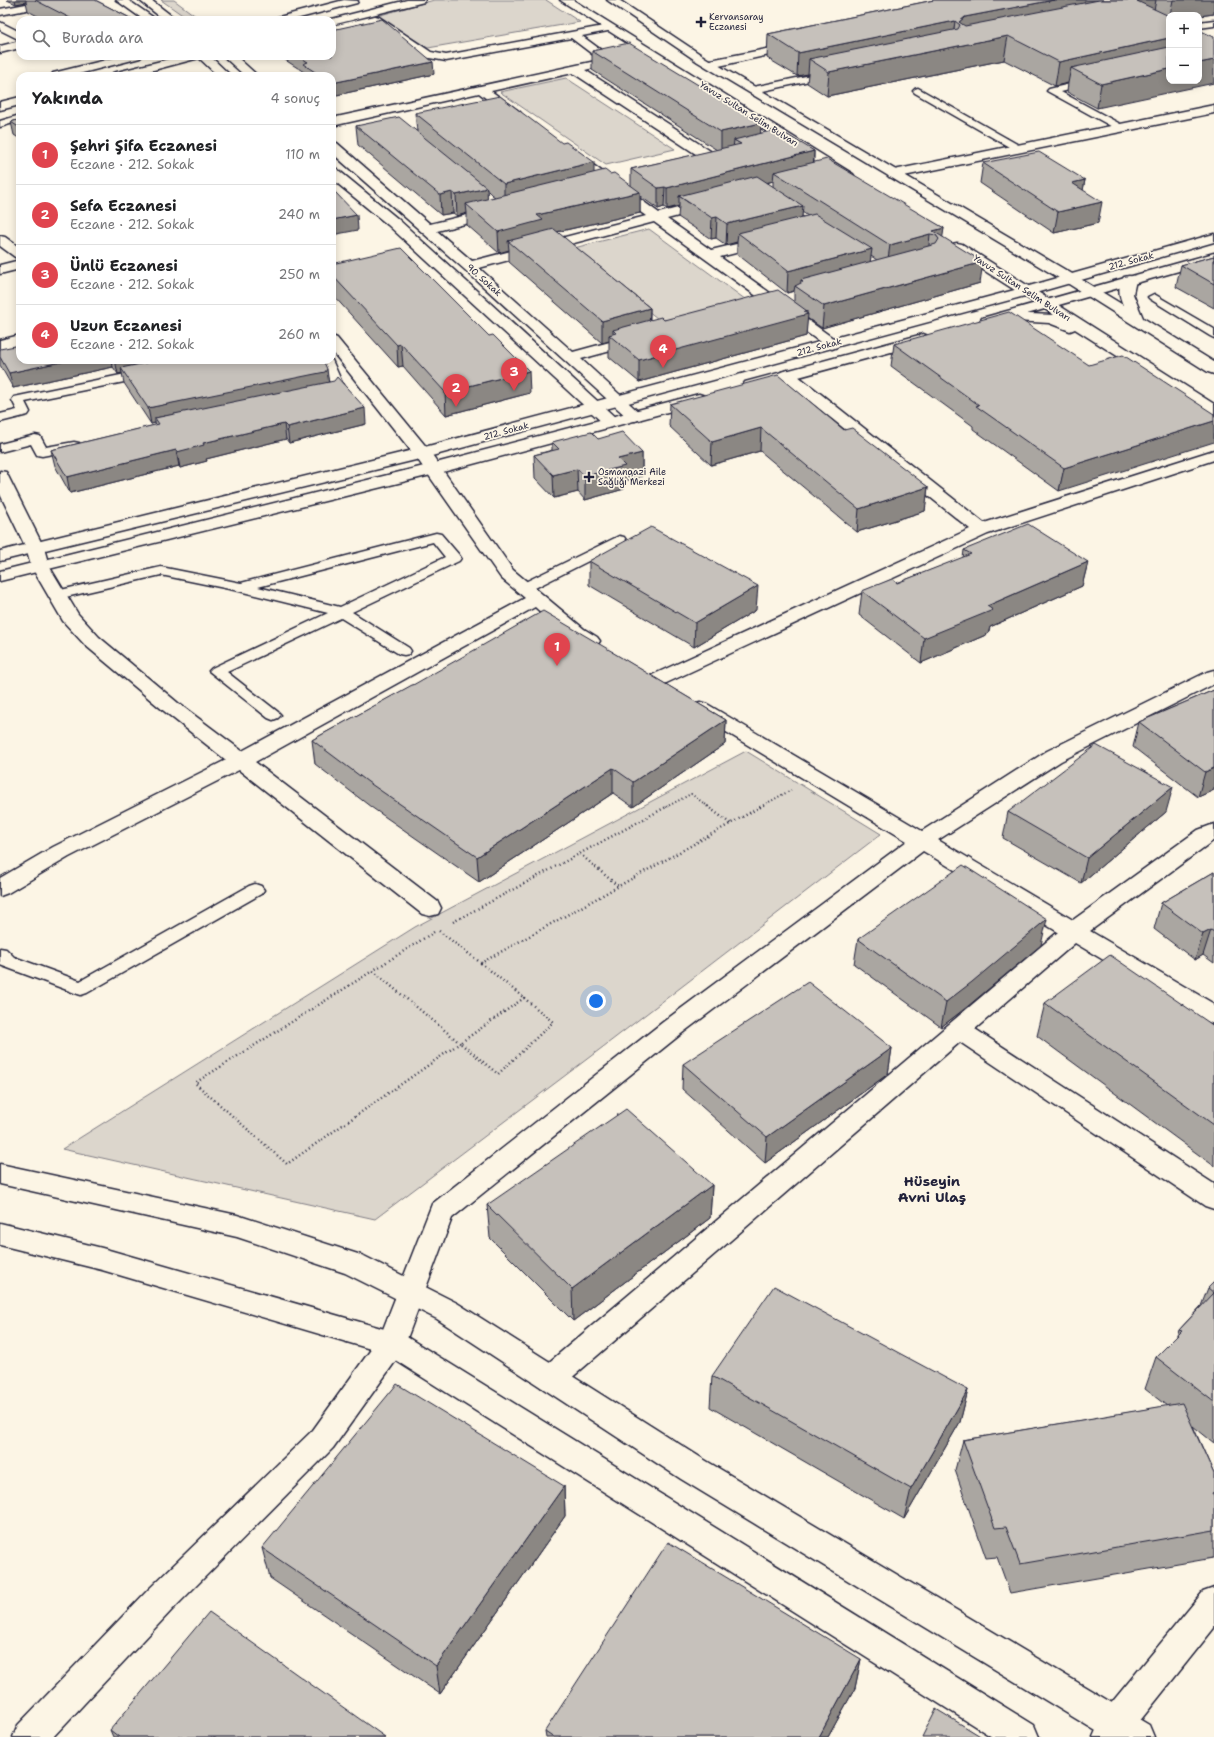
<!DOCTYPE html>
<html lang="tr">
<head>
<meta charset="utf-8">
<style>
  :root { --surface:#fff; --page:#f2f2f2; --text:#202124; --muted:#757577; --line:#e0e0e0; --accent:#0f766e }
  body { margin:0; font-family:"Shantell Sans",sans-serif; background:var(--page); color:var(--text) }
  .controls { position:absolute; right:12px; top:12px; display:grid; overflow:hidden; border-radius:8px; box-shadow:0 2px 10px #0003 }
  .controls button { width:36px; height:36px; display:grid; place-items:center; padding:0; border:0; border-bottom:1px solid var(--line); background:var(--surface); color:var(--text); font:20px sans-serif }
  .you { position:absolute; left:596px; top:1001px; width:14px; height:14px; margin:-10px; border:3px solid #fff; border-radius:50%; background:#1a73e8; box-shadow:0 0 0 6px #1a73e833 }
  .badge { display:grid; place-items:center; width:26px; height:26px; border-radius:50%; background:var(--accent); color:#fff; font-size:13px; font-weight:700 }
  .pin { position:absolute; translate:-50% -33px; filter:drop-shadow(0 1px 2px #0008) }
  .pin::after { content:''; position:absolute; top:21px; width:14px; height:12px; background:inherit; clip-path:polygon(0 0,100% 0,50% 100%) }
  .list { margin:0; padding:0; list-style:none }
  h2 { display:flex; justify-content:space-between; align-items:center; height:52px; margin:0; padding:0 16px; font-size:17px }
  h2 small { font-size:13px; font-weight:400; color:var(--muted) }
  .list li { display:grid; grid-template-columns:26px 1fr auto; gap:12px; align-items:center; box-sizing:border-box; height:60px; padding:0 16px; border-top:1px solid var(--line) }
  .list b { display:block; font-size:15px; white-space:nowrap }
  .list p { margin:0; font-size:13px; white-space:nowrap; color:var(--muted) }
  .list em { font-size:13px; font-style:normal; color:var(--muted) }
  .icon { flex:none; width:22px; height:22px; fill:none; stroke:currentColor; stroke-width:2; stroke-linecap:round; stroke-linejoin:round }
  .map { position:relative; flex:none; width:1214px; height:1737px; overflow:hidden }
  .search { position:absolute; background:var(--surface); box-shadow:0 2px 10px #0003; left:16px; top:16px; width:320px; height:44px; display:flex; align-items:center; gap:10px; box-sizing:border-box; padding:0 14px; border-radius:12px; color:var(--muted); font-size:15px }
  .panel { position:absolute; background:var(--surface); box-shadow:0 2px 10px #0003; left:16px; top:72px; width:320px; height:292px; border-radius:12px }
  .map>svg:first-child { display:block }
</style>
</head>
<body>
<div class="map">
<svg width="1214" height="1737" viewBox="0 0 1214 1737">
  <rect width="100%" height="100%" fill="#fcf5e5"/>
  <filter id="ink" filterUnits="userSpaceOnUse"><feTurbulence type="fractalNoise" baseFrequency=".025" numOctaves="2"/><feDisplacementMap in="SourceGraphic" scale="8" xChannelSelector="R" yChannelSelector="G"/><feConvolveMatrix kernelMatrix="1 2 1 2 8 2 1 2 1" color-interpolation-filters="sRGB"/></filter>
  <g filter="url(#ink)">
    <g fill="#dcd6cc" stroke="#7f7c84">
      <polygon points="161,0 174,0 197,17 188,19"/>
      <polygon points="434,0 546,0 580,22 428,48 377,16"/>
      <polygon points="566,78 675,149 606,165 500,92"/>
      <polygon points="649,229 753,305 667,326 570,249"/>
      <polygon points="746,751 881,834 603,1047 375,1219 62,1149 415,927"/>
    </g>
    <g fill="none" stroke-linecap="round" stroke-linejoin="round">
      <defs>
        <g id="service">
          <polygon points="375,16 379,19 378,21 332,32 332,26"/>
          <polygon points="830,71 833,72 835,74 833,76 753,93 748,90 753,87"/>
          <polygon points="1091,79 1096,82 1094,84 1061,92 1124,126 1126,128 1124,130 1118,130 1047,91 1049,89"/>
          <polygon points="918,88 1022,147 1024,149 1019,152 1016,151 915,93 913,91 915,89"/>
          <polygon points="20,115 20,121 0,127 0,121"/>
          <polygon points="1154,294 1214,329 1214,338 1210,336 1150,299 1148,297"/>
          <polygon points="320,360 332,360 343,385 335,395 323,397 319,396 317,393 319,390 327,389 331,385"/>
          <polygon points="145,370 149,371 151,374 149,377 25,402 30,412 28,415 0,422 0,414 17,410 12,400 14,397"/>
          <polygon points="35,435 40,436 46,447 74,442 79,443 80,446 79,449 42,456 37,455 31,444 0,452 0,444"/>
          <path d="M436,533L441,534L459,555L461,558L459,561L352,612L409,648L411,651L409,654L404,655L399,654L341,618L227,672L278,712L281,715L278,718L273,720L268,718L209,671L212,668L328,613L239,591L161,575L57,599L52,598L50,595L52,592L161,567L241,583ZM433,542L445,557L340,607L258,587Z"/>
          <polygon points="619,536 624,537 626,540 624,543 529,591 524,592 519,591 517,588 519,585"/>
          <polygon points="255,884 261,886 264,890 261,894 87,993 81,995 75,993 0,965 0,948 6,949 14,957 80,981 249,886"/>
        </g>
        <g id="minor">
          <polygon points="47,0 69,0 64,3 0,15 0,9"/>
          <polygon points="116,0 128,0 157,20 144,20"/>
          <polygon points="139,0 151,0 177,20 164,20"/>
          <polygon points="375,16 379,17 431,52 446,55 609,25 613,26 615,28 613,30 582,36 616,61 614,63 585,70 718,156 719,159 718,162 708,162 573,73 491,91 520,112 522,115 520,118 512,118 479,93 332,126 332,118 600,60 571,38 446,61 424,57 371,21 369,19"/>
          <polygon points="1214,20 1214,26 1199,28 1199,22"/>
          <polygon points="0,22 20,32 20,40 0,30"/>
          <polygon points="20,41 20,48 0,53 0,46"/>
          <polygon points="797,43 801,44 803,46 801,48 710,68 706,66 704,64 706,62 710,60"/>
          <polygon points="197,56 210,56 231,76 218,76"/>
          <polygon points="223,56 236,56 258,76 245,76"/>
          <polygon points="1214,105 1214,113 894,178 889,177 887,174 889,171 894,170"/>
          <polygon points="332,142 337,143 430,224 496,208 501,209 503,212 501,215 437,231 472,261 646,216 564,157 563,154 564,151 574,151 659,213 708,200 713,201 715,204 713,207 667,219 711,250 766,237 771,238 773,241 771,244 720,257 837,341 840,344 837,347 832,349 827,347 654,222 479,268 573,352 639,334 644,336 647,339 644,342 581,359 643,416 641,419 635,421 629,419 464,269 332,153"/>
          <polygon points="332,168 337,169 398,219 617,419 619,422 617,425 611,427 605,425 388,225 332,179"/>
          <polygon points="0,236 5,237 20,248 20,258 15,257 0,246"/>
          <polygon points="20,260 20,269 0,274 0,265"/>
          <polygon points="20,335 20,345 0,350 0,340"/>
          <path d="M332,336L337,338L428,449L513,570L584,629L597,637L600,641L597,645C577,650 550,620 535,607L255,762L438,902L441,908L438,914L430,916L422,914L239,770L69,857L8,893L0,896V878L53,847L226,760L164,711L85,645L63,621L31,566L26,548L0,494V471L6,472L44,548L49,566L78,614L99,637L178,703L242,751L525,598L501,578L416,457L332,351Z"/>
          <polygon points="787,370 793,372 984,523 1214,450 1214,460 988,534 662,685 655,687 648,685 645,681 648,677 970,529 781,378 779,375 781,372"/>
          <polygon points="1214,670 1214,684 1061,761 938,840 1073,920 1198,830 1214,824 1214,840 1090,931 1214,1004 1214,1024 1206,1021 1075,943 975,1029 1214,1184 1214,1209 1205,1206 960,1042 561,1387 551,1391 541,1387 537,1378 541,1369 1058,932 923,851 681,1034 452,1218 402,1352 333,1448 171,1611 53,1737 13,1737 18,1725 149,1589 313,1430 380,1337 432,1204 663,1022 907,841 693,712 690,708 693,704 700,702 707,704 922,831 1047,751 1207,672"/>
          <polygon points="1214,1588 1214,1628 1127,1737 1093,1737 1104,1712 1203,1592"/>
        </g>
        <g id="tertiary">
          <polygon points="1214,234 1214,242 1032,294 428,457 0,561 0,551 417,449 1022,288"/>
          <polygon points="1214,253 1214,261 992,324 987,325 982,324 980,321 982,318"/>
          <polygon points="923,334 928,336 931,339 928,342 751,390 745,388 743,385 745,382"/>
          <polygon points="699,394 705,396 707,399 705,402 439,473 0,581 0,571 428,465"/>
          <polygon points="0,1164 237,1215 364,1256 457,1303 703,1459 1149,1725 1154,1737 1106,1737 681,1479 437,1319 345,1273 237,1237 0,1184"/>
          <polygon points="0,1223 102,1248 402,1334 1034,1725 1039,1737 992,1737 384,1353 102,1270 0,1245"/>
        </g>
        <g id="secondary">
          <polygon points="344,0 358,1 357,3 292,20 273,20 275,18"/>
          <polygon points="407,0 425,0 424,2 332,25 332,20 328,20"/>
          <polygon points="560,0 573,0 853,174 855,177 853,180 843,180"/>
          <path d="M607,0H619L706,58L1074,275L1123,305C1119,296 1117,286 1124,277L1129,276L1134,277L1136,280L1133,294L1143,318L1214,362V374L1208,372L1064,281L698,62Z"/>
          <polygon points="122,56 142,56 140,58 71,76 51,76 53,73"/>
          <polygon points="181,56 201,56 199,58 131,76 111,76 113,73"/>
          <polygon points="20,97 20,105 0,110 0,102"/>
          <polygon points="957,243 962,244 1214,404 1214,416 1208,414 1075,329 1070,331 1049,323 997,320 995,317 997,314 1002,313 1054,315 952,250 950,247 952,244"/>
        </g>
      </defs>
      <use href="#service" stroke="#22223b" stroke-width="3"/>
      <use href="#minor" stroke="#22223b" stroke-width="3"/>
      <use href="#tertiary" stroke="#22223b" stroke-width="3"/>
      <use href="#secondary" stroke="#22223b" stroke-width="3"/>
      <g stroke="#22223b" stroke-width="2" stroke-dasharray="1 2.5" stroke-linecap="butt">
        <polyline points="666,807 691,794 709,807"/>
        <polyline points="760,807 791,790"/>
      </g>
      <g stroke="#22223b" stroke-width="2.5" stroke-dasharray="1 3" stroke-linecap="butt">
        <polyline points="707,806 731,824"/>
        <polyline points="580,854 618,886"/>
        <polyline points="453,922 668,806"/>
        <polyline points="439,931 481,963 762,806"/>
        <polyline points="434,932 195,1083 287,1164 460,1043"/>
        <polyline points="481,963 524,998"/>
        <polyline points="373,971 460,1043"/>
        <polygon points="524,998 553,1022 498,1074 460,1043"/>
      </g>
      <use href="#service" fill="#fcf5e5" fill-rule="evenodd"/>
      <use href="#minor" fill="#fcf5e5" fill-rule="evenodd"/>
      <use href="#tertiary" fill="#fcf5e5" fill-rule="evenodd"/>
      <use href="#secondary" fill="#fcf5e5" fill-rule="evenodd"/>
    </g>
    <g fill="#aaa6a1" stroke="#22223b" fill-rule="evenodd">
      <polygon points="7,0 95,0 134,20 45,20 28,11 26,2 16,4"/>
      <polygon points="934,0 1214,0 1214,14 1199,16 1199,15 1169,15 1169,81 1097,108 1067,92 1068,83 1055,86 1004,60 827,96 807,83 808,74 797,76 767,58 768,34"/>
      <path d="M592,51L760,133L781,135L814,151V162L944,228L942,237L980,283L822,328L807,318L806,336L639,382L609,357V341L602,343L509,262V250L499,253L467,225V213L457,216L453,213L441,215L358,145L356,126L417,131L415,113L594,173L610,174L631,186V169L717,150L592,70ZM773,181V187L767,183ZM487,190L492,195L495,197L487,199ZM640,196L658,209L664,207L667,209L679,206L678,217L711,239L716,238L726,245L737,242V254L787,293L794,291V302L664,320H650V308L557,232L640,213ZM802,212L808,216L802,217ZM871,256L877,260L870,262Z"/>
      <polygon points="279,56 332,56 434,74 332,96 332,76 304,76 304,72"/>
      <polygon points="20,119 20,139 14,135 11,122"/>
      <polygon points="983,163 1085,180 1083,190 1098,223 1054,233 980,183"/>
      <polygon points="1214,256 1214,308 1176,287 1181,265"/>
      <polygon points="332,264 530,393 446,415 403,366 398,367 332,294"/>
      <polygon points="894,344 1089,365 1059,491 973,429 973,426 891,366"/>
      <polygon points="0,349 20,360 323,360 329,382 366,424 289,443 286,439 206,459 207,461 180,468 179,466 70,493 55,466 51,450 156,425 155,423 151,424 124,383 122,373 118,374 113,367 13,388 0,365"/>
      <polygon points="670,404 844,430 928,487 925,511 857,532 760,451 711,465 669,426"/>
      <polygon points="598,439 642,453 642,476 624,481 624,489 585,500 578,492 554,498 535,478 534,455 552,450 552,442"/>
      <polygon points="964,550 1088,562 1082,586 990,627 988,634 921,663 859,615 862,591 897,583 963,558"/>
      <polygon points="589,561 756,610 694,647 589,585"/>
      <polygon points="613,653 726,720 725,744 633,807 613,793 479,882 371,807 315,764 312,740 413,685"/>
      <polygon points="1214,690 1214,790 1198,797 1133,747 1139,722"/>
      <polygon points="1008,812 1166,812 1081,883 1003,838"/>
      <polygon points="1214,872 1214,963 1203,955 1195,960 1154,929 1161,903"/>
      <polygon points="858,939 1041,945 967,1007 941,1027 854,964"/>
      <polygon points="1045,1003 1214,1026 1214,1166 1037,1036"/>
      <polygon points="892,1048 888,1074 765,1163 682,1089 683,1064"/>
      <polygon points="712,1185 710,1218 573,1321 490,1238 487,1205"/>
      <polygon points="1214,1282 1214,1443 1193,1426 1214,1474 1214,1557 1213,1558 1010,1593 997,1557 986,1558 955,1470 963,1440 1167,1406 1145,1389 1156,1357 1176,1338 1179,1330 1201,1306 1208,1288"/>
      <polygon points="712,1376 968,1390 960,1422 904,1519 710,1407"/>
      <polygon points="564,1486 565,1516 440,1694 270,1578 262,1548"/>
      <polygon points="861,1659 855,1688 828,1737 546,1737 545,1731"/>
      <polygon points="110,1730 385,1737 113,1737"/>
    </g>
    <g fill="#8b8783" stroke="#22223b">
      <polygon points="15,0 26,0 26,2 16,4"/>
      <polygon points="1054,0 1127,0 962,41 960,25 959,22 965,17"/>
      <polygon points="1141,0 1156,0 1152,21 1137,1"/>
      <polygon points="1173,0 1214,0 1214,14 1199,16 1199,15 1170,15"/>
      <polygon points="955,21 952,45 809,59 808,74 797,76 798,53"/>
      <polygon points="1008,36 1004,60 827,96 829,72"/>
      <polygon points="1169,38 1169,61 1071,68 1068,83 1055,86 1059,62"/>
      <polygon points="1214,60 1214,83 1097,108 1101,84 1169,69 1169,81 1199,81 1199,63"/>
      <polygon points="433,62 434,74 332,96 332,83"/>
      <polygon points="761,123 760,142 741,144 734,140 733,149 721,152 721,132"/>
      <polygon points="814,151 813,171 774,172 773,181 689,203 679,196 679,206 667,209 667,188"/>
      <polygon points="594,162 594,182 504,204 504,184"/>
      <polygon points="1085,180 1081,201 1072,183"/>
      <polygon points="665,187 664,207 658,209 658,188"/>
      <polygon points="487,188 488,208 466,204 467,213 457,216 456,195"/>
      <polygon points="452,192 453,213 441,215 440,195"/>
      <polygon points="640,192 640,213 543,235 508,241 509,250 499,253 498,232 537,215"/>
      <polygon points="1102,202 1098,223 1054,233 1058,212"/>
      <polygon points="803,206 801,226 738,233 737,242 726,245 727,224"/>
      <polygon points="357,215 358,230 332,235 332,220"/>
      <polygon points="717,217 716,238 711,239 712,218"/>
      <polygon points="944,228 941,249 939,239 933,231"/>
      <polygon points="930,234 928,256 887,266 890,245"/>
      <polygon points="872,249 869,270 803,282 801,280 800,289 795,286 794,291 787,293 788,271"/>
      <polygon points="983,262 980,283 822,328 824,306"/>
      <polygon points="650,308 649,330 616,333 613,330 613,337 609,335 609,341 602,343 602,321"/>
      <polygon points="807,311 807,314 808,314 806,336 639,382 639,360"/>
      <polygon points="401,344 403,366 398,367 397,345"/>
      <polygon points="70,360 112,360 113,367 13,388 9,373"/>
      <polygon points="115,360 186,360 121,368 122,373 118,374"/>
      <polygon points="327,369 329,385 155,418 155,423 151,424 148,408"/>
      <polygon points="529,371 530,393 446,415 445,392"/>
      <polygon points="365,408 366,424 289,443 287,427"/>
      <polygon points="1214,421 1214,442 1059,491 1064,468"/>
      <polygon points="284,424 286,439 206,459 207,461 180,468 177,452 203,443"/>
      <polygon points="761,428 760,451 711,465 712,442"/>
      <polygon points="176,450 179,466 70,493 67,477"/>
      <polygon points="642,453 642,476 624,481 624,489 585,500 585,476 618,459"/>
      <polygon points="577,469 578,492 554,498 553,475"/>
      <polygon points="928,487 925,511 857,532 859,509"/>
      <polygon points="1088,562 1082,586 990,627 988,634 921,663 924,638 987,606"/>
      <polygon points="758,586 756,610 694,647 695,623"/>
      <polygon points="726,720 725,744 633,807 633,782"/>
      <polygon points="613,768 613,793 479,882 477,857"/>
      <polygon points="1214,768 1214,790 1198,797 1205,772"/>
      <polygon points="1173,787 1166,812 1081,883 1087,858"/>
      <polygon points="1047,919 1041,945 967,1007 941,1027 946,1002"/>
      <polygon points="1211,930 1203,955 1195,960 1203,934"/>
      <polygon points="892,1048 888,1074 765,1163 767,1137"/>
      <polygon points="712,1185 710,1218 573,1321 572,1289"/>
      <polygon points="968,1390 960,1422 904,1519 911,1489"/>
      <polygon points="564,1486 565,1516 440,1694 436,1666"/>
      <polygon points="861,1659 855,1688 828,1737 819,1737"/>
    </g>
    <g fill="#c6c1bb" stroke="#22223b">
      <polygon points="35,0 95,0 134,20 74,20"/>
      <polygon points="934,0 1054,0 965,17 959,22 965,26 1099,0 1141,0 1137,1 1169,16 1169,38 1059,62 1008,36 829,72 809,59 958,29 960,25 955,21 798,53 768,34"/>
      <polygon points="382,19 433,62 332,83 332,76 321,76 303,64 308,62 298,56 332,56 332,30"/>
      <polygon points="1199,30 1214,37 1214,60 1199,63"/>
      <polygon points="629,43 761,123 721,132 592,51"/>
      <polygon points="1169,47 1169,69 1101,84 1071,68"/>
      <polygon points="500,96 562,143 566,142 594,162 504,184 415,113"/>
      <polygon points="399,117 487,188 456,195 452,192 440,195 356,126"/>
      <polygon points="20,119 20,128 11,122"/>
      <polygon points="774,130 781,135 786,134 814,151 667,188 665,187 658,188 631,169 741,144 734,140"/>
      <polygon points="1039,152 1085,180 1072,183 1102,202 1058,212 983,163"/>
      <polygon points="827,159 944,228 933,231 983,262 824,306 795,286 803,282 801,280 936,244 939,239 936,235 930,234 890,245 774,172"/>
      <polygon points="605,170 610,174 614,173 640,192 537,215 543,220 498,232 466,204"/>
      <polygon points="757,176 803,206 727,224 717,217 712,218 679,196"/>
      <polygon points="335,192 357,215 332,220 332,193"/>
      <polygon points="815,214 872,249 788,271 738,233"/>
      <polygon points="554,229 650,308 602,321 508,241"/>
      <polygon points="401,248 489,336 493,335 529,371 445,392 401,344 397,345 332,275 332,264"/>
      <polygon points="1214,256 1214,284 1181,265"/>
      <polygon points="778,290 807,311 804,312 808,314 639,360 609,335 616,333 613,330 661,317 664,320"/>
      <polygon points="1009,312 1089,365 1123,355 1214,414 1214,421 1064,468 976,406 979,405 894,344"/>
      <polygon points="20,345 20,360 70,360 9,373 0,357 0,349"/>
      <polygon points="160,360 323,360 327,369 325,372 148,408 121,368"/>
      <polygon points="778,375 844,430 852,428 928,487 859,509 761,428 712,442 670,404"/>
      <polygon points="337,377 365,408 287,427 284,424 203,443 204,445 177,452 176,450 67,477 51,450 159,424 155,418 334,381"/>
      <polygon points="591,432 598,439 622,432 642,453 618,459 625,466 585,476 577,469 553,475 534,455 559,449 552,442"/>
      <polygon points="1028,524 1088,562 987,606 993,610 924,638 862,591 892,579 897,583 971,554 964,550"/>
      <polygon points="651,527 758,586 695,623 589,561"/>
      <polygon points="543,611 613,652 612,652 726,720 633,782 613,768 477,857 368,782 312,740 412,685 413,685"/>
      <polygon points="1214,690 1214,768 1205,772 1139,722"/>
      <polygon points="1096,745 1173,787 1087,858 1008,812"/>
      <polygon points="963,865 1047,919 972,982 946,1002 858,939"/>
      <polygon points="1214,872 1214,932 1211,930 1203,934 1161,903"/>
      <polygon points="1110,955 1214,1026 1214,1125 1045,1003"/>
      <polygon points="808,982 892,1048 767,1137 683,1064"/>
      <polygon points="626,1109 712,1185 572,1289 487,1205"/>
      <polygon points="1214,1282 1214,1293 1208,1288"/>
      <polygon points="774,1286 968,1390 911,1489 712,1376"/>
      <polygon points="1214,1293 1214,1402 1156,1357 1182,1331 1179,1330"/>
      <polygon points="397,1384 564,1486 436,1666 262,1548"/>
      <polygon points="1182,1403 1214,1474 1214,1492 1212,1493 1214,1497 1214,1530 1020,1564 1006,1527 995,1528 963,1440"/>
      <polygon points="668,1542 861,1659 819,1737 554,1737 545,1731"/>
      <polygon points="209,1612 385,1737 119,1737 110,1730"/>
      <polygon points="936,1709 982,1737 922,1737"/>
    </g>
  </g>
  <g fill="#22223b" stroke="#fcf5e5" stroke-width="1.5">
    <path d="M699 16h4v4h4v4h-4v4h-4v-4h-4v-4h4z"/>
    <path d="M587 471h4v4h4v4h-4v4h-4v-4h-4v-4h4z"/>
  </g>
  <g text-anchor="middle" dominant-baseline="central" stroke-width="3.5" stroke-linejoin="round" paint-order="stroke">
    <g font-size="9" fill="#22223b" stroke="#fcf5e5" text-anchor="start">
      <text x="709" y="17">Kervansaray<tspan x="709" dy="10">Eczanesi</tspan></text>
      <text x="598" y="472">Osmangazi Aile<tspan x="598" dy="10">Sağlığı Merkezi</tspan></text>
    </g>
    <g font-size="9" fill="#22223b" stroke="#fcf5e5">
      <text transform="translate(749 114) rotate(32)">Yavuz Sultan Selim Bulvarı</text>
      <text transform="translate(1131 261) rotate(-15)">212. Sokak</text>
      <text transform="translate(484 280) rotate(42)">90. Sokak</text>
      <text transform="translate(1022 288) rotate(33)">Yavuz Sultan Selim Bulvarı</text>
      <text transform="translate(819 347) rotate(-15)">212. Sokak</text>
      <text transform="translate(506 431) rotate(-15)">212. Sokak</text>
    </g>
    <g font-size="14" font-weight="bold" fill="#22223b" stroke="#fcf5e5">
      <text x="932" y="1181">Hüseyin<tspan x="932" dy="16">Avni Ulaş</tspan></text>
    </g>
  </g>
</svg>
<div class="controls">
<button>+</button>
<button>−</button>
</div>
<div class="you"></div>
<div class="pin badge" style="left:557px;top:666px;background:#e0444e">1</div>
<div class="pin badge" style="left:456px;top:407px;background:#e0444e">2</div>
<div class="pin badge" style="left:514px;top:391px;background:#e0444e">3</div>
<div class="pin badge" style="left:663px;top:368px;background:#e0444e">4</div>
<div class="search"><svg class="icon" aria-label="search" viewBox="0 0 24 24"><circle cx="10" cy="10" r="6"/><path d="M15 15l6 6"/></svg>Burada ara</div>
<section class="panel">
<h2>Yakında<small>4 sonuç</small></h2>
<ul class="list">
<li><span class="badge" style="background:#e0444e">1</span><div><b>Şehri Şifa Eczanesi</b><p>Eczane · 212. Sokak</p></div><em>110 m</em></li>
<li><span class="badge" style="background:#e0444e">2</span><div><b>Sefa Eczanesi</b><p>Eczane · 212. Sokak</p></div><em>240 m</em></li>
<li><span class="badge" style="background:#e0444e">3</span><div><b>Ünlü Eczanesi</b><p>Eczane · 212. Sokak</p></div><em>250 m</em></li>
<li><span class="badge" style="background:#e0444e">4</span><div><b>Uzun Eczanesi</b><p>Eczane · 212. Sokak</p></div><em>260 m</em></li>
</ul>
</section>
</div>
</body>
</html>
